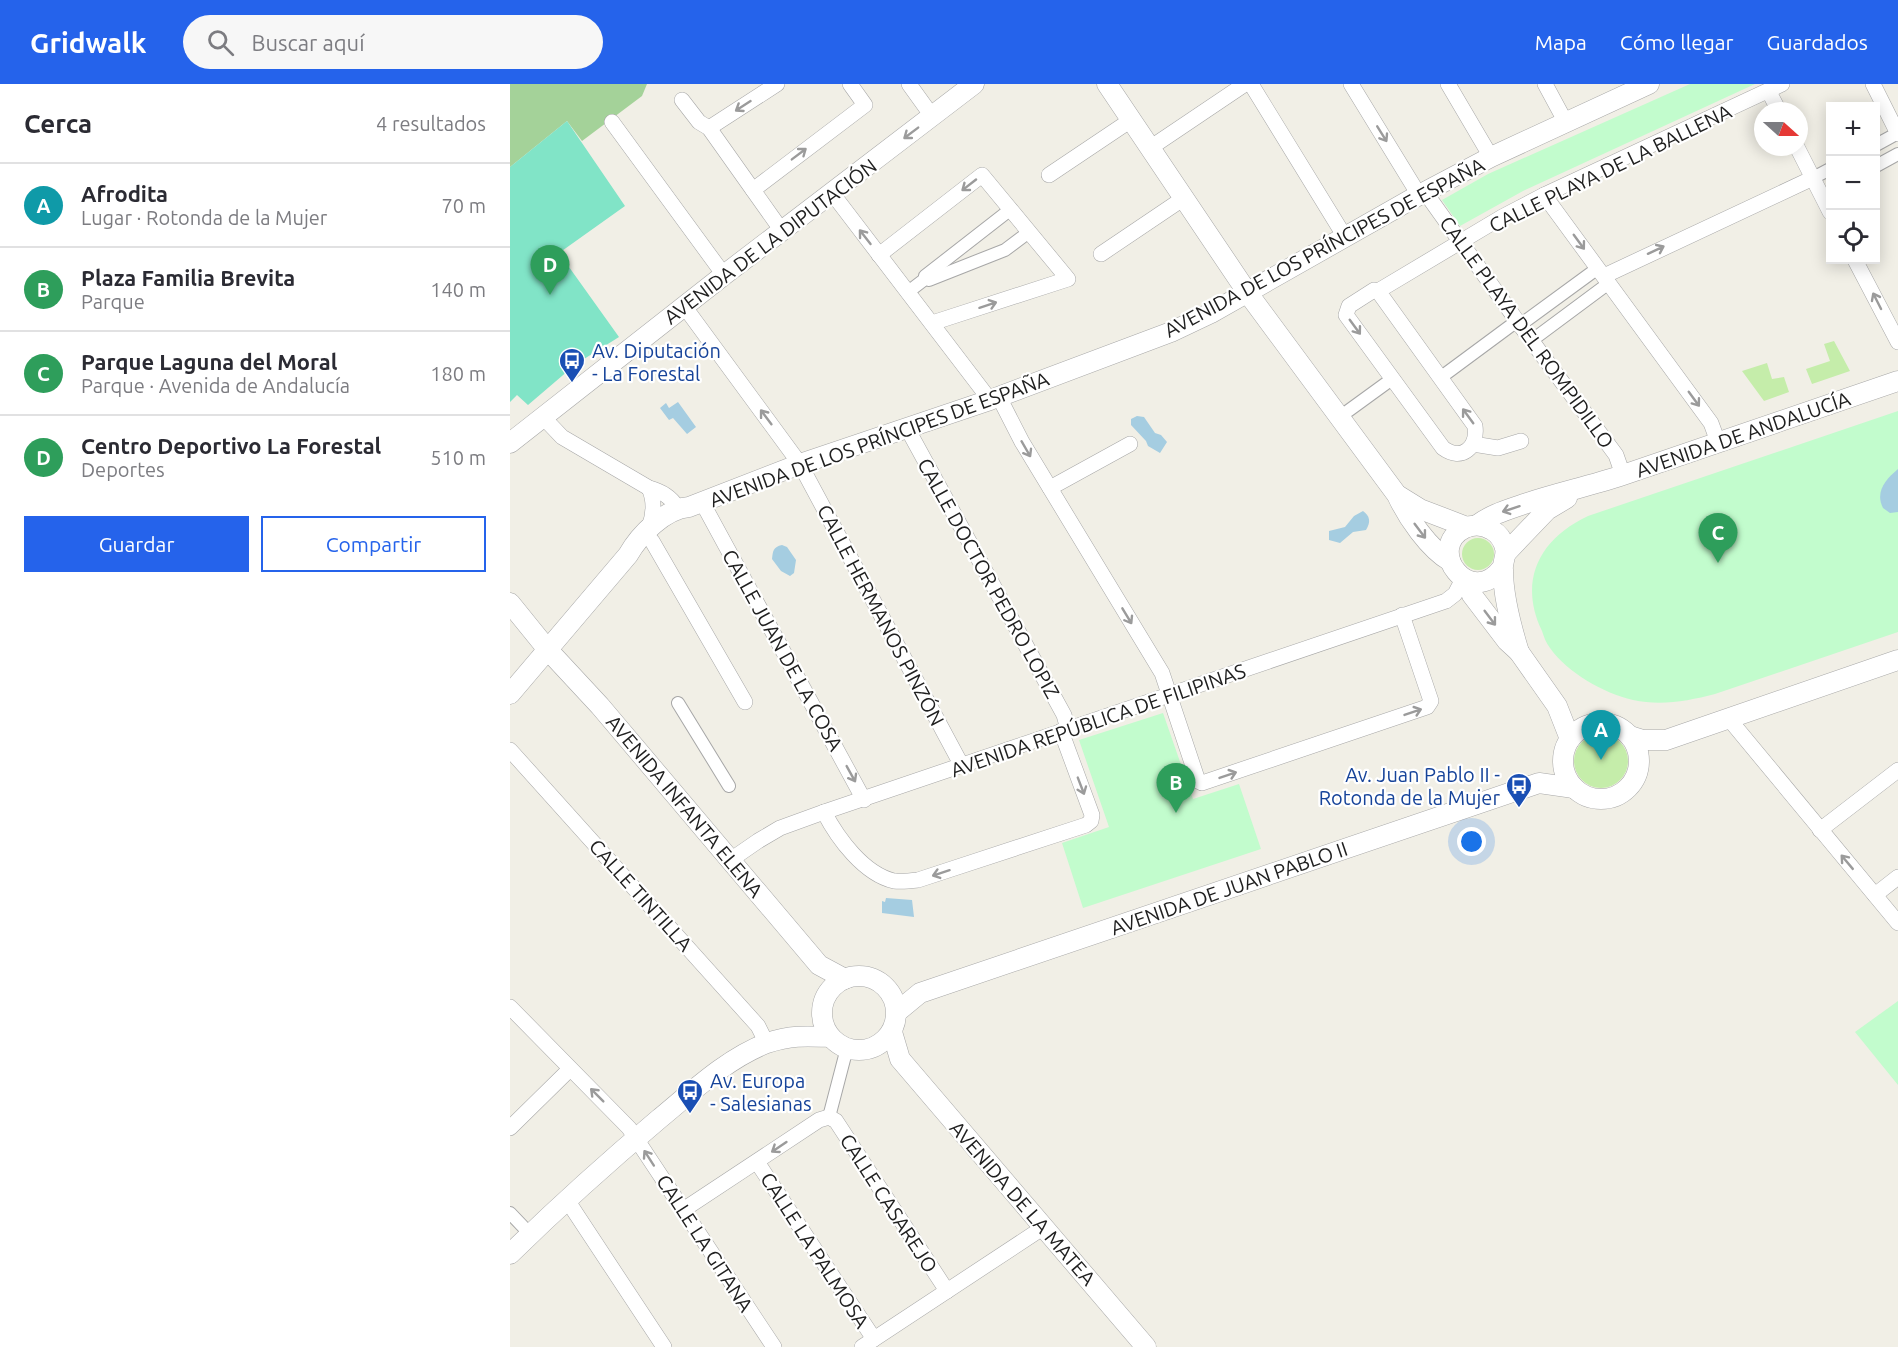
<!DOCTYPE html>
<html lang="es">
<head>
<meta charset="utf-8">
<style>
  :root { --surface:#fff; --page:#f7f7f7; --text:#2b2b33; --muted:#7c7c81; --line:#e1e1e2; --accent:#2563eb }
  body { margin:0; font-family:Ubuntu,sans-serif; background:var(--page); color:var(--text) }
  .controls { position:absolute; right:18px; top:18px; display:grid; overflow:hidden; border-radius:0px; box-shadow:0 3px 15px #0003 }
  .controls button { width:54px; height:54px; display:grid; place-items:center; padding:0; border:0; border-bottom:2px solid var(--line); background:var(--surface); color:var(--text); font:30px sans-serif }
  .compass { position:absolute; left:1244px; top:18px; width:54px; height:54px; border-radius:50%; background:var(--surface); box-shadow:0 3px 15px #0003; rotate:111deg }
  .you { position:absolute; left:962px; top:758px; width:21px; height:21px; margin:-15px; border:4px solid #fff; border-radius:50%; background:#1a73e8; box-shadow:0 0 0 9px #1a73e833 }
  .badge { display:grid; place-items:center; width:39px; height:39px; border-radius:50%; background:var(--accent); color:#fff; font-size:20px; font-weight:700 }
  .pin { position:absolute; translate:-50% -50px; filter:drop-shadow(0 2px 3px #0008) }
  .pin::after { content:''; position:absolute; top:32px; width:21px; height:18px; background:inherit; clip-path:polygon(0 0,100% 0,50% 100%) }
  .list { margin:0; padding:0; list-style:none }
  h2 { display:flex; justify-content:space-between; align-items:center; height:78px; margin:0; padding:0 24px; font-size:26px }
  h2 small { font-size:20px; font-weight:400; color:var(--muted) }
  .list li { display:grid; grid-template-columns:39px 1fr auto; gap:18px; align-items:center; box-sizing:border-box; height:84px; padding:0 24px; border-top:2px solid var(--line) }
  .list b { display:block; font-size:22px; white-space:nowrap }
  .list p { margin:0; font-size:20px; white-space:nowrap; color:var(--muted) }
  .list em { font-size:20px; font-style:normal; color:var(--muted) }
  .actions { display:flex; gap:12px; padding:18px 24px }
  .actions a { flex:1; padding:14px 0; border:2px solid var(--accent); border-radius:0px; text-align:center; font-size:21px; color:var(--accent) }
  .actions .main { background:var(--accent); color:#fff }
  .icon { flex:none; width:33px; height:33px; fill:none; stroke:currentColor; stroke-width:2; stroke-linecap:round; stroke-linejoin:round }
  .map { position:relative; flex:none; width:1388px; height:1263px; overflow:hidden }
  header { display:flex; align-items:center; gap:36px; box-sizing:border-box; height:84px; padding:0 30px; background:var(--accent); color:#fff }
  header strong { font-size:28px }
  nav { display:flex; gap:33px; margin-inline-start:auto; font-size:21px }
  .search { width:420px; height:54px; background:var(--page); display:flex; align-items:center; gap:15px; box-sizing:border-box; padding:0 21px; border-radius:33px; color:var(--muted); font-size:22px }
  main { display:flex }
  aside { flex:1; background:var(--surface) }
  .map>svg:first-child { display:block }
</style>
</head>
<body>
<header>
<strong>Gridwalk</strong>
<div class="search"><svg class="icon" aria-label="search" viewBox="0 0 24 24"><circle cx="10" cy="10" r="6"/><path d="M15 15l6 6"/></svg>Buscar aquí</div>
<nav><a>Mapa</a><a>Cómo llegar</a><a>Guardados</a></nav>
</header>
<main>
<aside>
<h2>Cerca<small>4 resultados</small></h2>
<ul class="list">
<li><span class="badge" style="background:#0f9aa8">A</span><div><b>Afrodita</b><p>Lugar · Rotonda de la Mujer</p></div><em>70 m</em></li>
<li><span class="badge" style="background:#2e9e5b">B</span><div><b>Plaza Familia Brevita</b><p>Parque</p></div><em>140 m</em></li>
<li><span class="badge" style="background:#2e9e5b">C</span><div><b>Parque Laguna del Moral</b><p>Parque · Avenida de Andalucía</p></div><em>180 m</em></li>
<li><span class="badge" style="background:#2e9e5b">D</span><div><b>Centro Deportivo La Forestal</b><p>Deportes</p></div><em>510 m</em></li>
</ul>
<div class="actions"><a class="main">Guardar</a><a>Compartir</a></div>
</aside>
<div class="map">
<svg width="1388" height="1263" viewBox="0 0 1388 1263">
  <rect width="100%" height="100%" fill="#f1efe6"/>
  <g fill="#c5edaa">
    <polygon points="1324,257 1340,287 1302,300 1296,285 1320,277 1314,260"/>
    <polygon points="1257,279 1262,295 1274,293 1279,308 1254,317 1232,287"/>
    <circle cx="968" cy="470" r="16"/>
    <circle cx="1091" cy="677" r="27"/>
  </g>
  <polygon fill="#a4d299" points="0,0 137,0 132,12 72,57 57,37 0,83"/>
  <g fill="#c2fccd">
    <polygon points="1180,0 1245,0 1013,107 950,142 932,116 978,90"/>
    <path d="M1388,327V548L1205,610C1178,617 1151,622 1123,616C1093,609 1058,589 1040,564C1036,559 1034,553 1032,547C1008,497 1029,455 1078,432Z"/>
    <polygon points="653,629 683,715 729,700 751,765 573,824 552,759 599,743 569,656"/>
    <polygon points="1388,917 1388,1001 1345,948"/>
  </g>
  <polygon fill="#81e4c7" points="57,37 115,122 49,169 109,253 66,280 18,321 7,311 0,318 0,83"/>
  <g fill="#a5cde1">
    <polygon points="168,318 186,343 177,350 163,334 159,336 150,324 156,319 159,324"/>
    <polygon points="627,332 634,333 645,349 651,351 657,358 650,369 638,362 636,357 621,341 621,335"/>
    <path d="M1388,385V428L1380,429L1373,424C1365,408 1375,396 1388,385Z"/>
    <path d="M853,427C860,432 861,438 856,446L843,448L830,459L819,456V447L835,443L844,432Z"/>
    <path d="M272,461L277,463L286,476L284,489L280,492L271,487L262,475C263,467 263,463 272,461Z"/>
    <polygon points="376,814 402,816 404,833 372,829 372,817 375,818"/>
  </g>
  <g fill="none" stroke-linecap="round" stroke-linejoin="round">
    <defs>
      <g id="pedestrian">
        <polyline points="1366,61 1388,49"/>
        <polyline points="1366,82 1388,70"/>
        <polyline points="1303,94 1320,85"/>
        <polyline points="415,192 501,125"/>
        <polyline points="398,208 415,195 419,196 495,166 519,148"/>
        <polyline points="1010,241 1088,184"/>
        <polyline points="1021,257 1099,199"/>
        <polyline points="930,294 1007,237"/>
        <polyline points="838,327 882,295"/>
        <polyline points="168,619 219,702"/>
        <polyline points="319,1033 337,964"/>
        <polyline points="0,1129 20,1150"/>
      </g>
      <g id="minor">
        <polyline points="399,0 422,32"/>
        <polyline points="741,0 835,153"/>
        <polyline points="841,0 909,111"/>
        <polyline points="938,0 981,73"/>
        <polyline points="1035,0 1055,37"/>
        <polyline points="1363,0 1388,50"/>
        <polyline points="1259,8 1269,27"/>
        <polyline points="172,16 189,38 199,44 272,147"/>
        <polyline points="102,38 214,191"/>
        <polyline points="199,44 267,0"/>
        <polyline points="1287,63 1320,128"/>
        <polyline points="640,64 735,0"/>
        <polyline points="539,91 621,36"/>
        <polyline points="243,106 355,21 340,0"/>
        <polyline points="915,108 1010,241 1106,371 1113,391"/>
        <polyline points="322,109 480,316"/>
        <polyline points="1034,111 1201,339 1208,358"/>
        <polyline points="591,170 674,114"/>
        <polyline points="369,171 472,91 558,195 422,239"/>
        <polyline points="1345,176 1388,258"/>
        <polyline points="1094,192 1303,94"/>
        <path d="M868,207L965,342C968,363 952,378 933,364L836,231L839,222L864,206L868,207L992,133L1034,111L1272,0"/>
        <polyline points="174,222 290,380 452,682"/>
        <polyline points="489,313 512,358 652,589 688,697 692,699 917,623 921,617 892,531"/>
        <path d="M33,333L52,353L139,404C152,408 160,412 168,424"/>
        <polyline points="397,344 554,631 558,645"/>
        <polyline points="963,360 988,364 1011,357"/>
        <path d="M139,404C145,417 144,430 139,444"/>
        <polyline points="540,404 620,360"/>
        <polyline points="192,418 354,716"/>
        <polyline points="142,457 235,618"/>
        <polyline points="1219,635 1388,839"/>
        <polyline points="0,666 248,942 257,960"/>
        <path d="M314,728C328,755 354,790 384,797C392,798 400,797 408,796L576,741L581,737L582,731L551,647"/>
        <polyline points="1310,746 1388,686"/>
        <polyline points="219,777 248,757 270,744 314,728 936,517 945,510 953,495"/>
        <polyline points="1365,811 1388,793"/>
        <polyline points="0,923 119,1044 264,1263"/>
        <polyline points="0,1044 60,985"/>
        <polyline points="247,1078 364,1255"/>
        <polyline points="57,1116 154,1263"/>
        <polyline points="173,1126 309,1036 319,1033 326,1037 437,1207"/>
        <polyline points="352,1263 534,1143"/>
      </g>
      <g id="tertiary">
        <path d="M597,0L737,208L887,411C897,433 919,465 940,477"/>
        <polyline points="0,359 214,191 464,0"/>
        <polyline points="889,412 910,425 957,443"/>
        <path d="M967,441C982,430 997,426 1014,420C1047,409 1080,402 1113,391L1388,297"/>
        <polyline points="996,469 1037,426 1057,414"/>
        <path d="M992,484C960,526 914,464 955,444C964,440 974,441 982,446C989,450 993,456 995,464C997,472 992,478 993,486C993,513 1001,542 1009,568"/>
        <polyline points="956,496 962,511 997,557 1009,568 1047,622 1060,655"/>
        <polyline points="0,519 38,566 90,622 309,881 335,895"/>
        <path d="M0,610L118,471C130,450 155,425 179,423L290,380L480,316L661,248L701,229L909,111L981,73L1139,0"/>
        <circle cx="1091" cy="677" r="38"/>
        <polyline points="1120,652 1133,656 1156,656 1388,576"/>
        <circle cx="349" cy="929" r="37"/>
        <polyline points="387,928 410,909 1029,699 1064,704"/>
        <polyline points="382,948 390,975 636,1263"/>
        <path d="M0,1170C48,1123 98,1078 149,1035C183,1007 216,975 257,959C281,951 296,952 320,953"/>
      </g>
    </defs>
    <use href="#pedestrian" stroke="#a7a7a7" stroke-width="14"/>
    <use href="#minor" stroke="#a7a7a7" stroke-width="16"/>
    <use href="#tertiary" stroke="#a7a7a7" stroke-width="21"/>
    <use href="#pedestrian" stroke="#fff" stroke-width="12"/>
    <use href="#minor" stroke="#fff" stroke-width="15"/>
    <use href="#tertiary" stroke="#fff" stroke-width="20"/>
  </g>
  <defs><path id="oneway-shaft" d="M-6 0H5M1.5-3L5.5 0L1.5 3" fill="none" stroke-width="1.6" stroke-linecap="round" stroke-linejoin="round" transform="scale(1.5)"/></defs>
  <g stroke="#9b9b9b">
    <use href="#oneway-shaft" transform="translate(233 22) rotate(147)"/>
    <use href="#oneway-shaft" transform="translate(401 49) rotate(143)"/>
    <use href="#oneway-shaft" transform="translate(872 50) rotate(58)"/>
    <use href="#oneway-shaft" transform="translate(289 70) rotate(-37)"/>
    <use href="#oneway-shaft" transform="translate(459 101) rotate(142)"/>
    <use href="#oneway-shaft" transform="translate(355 153) rotate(-128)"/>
    <use href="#oneway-shaft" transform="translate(1069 158) rotate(54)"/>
    <use href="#oneway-shaft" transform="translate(1146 166) rotate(-25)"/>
    <use href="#oneway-shaft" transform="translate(1367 217) rotate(-117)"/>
    <use href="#oneway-shaft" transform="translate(478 221) rotate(-18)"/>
    <use href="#oneway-shaft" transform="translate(845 243) rotate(54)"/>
    <use href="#oneway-shaft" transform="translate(1184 315) rotate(54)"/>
    <use href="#oneway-shaft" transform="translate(958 332) rotate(-126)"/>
    <use href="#oneway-shaft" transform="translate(256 333) rotate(-127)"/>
    <use href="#oneway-shaft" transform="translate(516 365) rotate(60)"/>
    <use href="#oneway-shaft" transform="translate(1001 425) rotate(162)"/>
    <use href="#oneway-shaft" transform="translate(910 447) rotate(53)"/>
    <use href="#oneway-shaft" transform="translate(617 532) rotate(59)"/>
    <use href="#oneway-shaft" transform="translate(980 534) rotate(53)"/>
    <use href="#oneway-shaft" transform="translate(903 628) rotate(-19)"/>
    <use href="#oneway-shaft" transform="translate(341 690) rotate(61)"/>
    <use href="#oneway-shaft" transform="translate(718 691) rotate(-19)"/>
    <use href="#oneway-shaft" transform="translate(571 702) rotate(69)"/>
    <use href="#oneway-shaft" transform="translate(1337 778) rotate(-130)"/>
    <use href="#oneway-shaft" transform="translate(431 789) rotate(162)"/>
    <use href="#oneway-shaft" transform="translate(87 1011) rotate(-135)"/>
    <use href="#oneway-shaft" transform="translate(269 1063) rotate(146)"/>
    <use href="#oneway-shaft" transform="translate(139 1074) rotate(-123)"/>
  </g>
  <defs>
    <symbol id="bus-pin" viewBox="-11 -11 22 30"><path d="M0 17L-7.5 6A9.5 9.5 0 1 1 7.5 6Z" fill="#1a4fb4" stroke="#fff"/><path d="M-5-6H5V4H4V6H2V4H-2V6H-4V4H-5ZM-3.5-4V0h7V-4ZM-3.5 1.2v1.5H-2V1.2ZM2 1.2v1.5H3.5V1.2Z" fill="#fff"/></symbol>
  </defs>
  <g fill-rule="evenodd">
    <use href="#bus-pin" x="47" y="262" width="30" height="40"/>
    <use href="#bus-pin" x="994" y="687" width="30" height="40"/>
    <use href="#bus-pin" x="165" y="993" width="30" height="40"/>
  </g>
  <g text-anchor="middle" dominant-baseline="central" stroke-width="4.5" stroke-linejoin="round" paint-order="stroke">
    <g font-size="20" fill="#202020" stroke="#fff">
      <text transform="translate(1100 84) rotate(-26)">CALLE PLAYA DE LA BALLENA</text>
      <text transform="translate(260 157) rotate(-37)">AVENIDA DE LA DIPUTACIÓN</text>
      <text transform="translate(814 163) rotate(-28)">AVENIDA DE LOS PRÍNCIPES DE ESPAÑA</text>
      <text transform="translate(1017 248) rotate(54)">CALLE PLAYA DEL ROMPIDILLO</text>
      <text transform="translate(1233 350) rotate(-19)">AVENIDA DE ANDALUCÍA</text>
      <text transform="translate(369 355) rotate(-20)">AVENIDA DE LOS PRÍNCIPES DE ESPAÑA</text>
      <text transform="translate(479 494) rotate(61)">CALLE DOCTOR PEDRO LOPIZ</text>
      <text transform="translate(371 531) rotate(62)">CALLE HERMANOS PINZÓN</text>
      <text transform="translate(273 566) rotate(61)">CALLE JUAN DE LA COSA</text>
      <text transform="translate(588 636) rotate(-19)">AVENIDA REPÚBLICA DE FILIPINAS</text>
      <text transform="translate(175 722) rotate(50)">AVENIDA INFANTA ELENA</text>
      <text transform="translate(719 804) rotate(-19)">AVENIDA DE JUAN PABLO II</text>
      <text transform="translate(131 811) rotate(48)">CALLE TINTILLA</text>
      <text transform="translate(379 1119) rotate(57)">CALLE CASAREJO</text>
      <text transform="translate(513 1119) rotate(49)">AVENIDA DE LA MATEA</text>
      <text transform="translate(195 1159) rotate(57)">CALLE LA GITANA</text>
      <text transform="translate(305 1166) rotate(57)">CALLE LA PALMOSA</text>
    </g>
    <g font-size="20" fill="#164399" stroke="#fff" text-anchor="start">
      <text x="82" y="266">Av. Diputación<tspan x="82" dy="23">- La Forestal</tspan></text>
      <text x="990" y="690" text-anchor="end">Av. Juan Pablo II -<tspan x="990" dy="23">Rotonda de la Mujer</tspan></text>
      <text x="200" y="996">Av. Europa<tspan x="200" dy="23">- Salesianas</tspan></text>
    </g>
  </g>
</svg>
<div class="controls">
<button>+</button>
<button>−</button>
<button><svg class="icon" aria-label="locate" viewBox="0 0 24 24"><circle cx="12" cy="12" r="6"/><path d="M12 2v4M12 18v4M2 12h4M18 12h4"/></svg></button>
</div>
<svg class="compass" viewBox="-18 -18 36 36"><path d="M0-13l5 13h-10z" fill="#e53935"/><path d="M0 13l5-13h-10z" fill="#7c7c81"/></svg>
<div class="you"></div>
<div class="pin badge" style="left:1091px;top:676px;background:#0f9aa8">A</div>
<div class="pin badge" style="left:666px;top:729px;background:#2e9e5b">B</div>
<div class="pin badge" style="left:1208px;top:479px;background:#2e9e5b">C</div>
<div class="pin badge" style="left:40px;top:211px;background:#2e9e5b">D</div>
</div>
</main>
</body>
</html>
